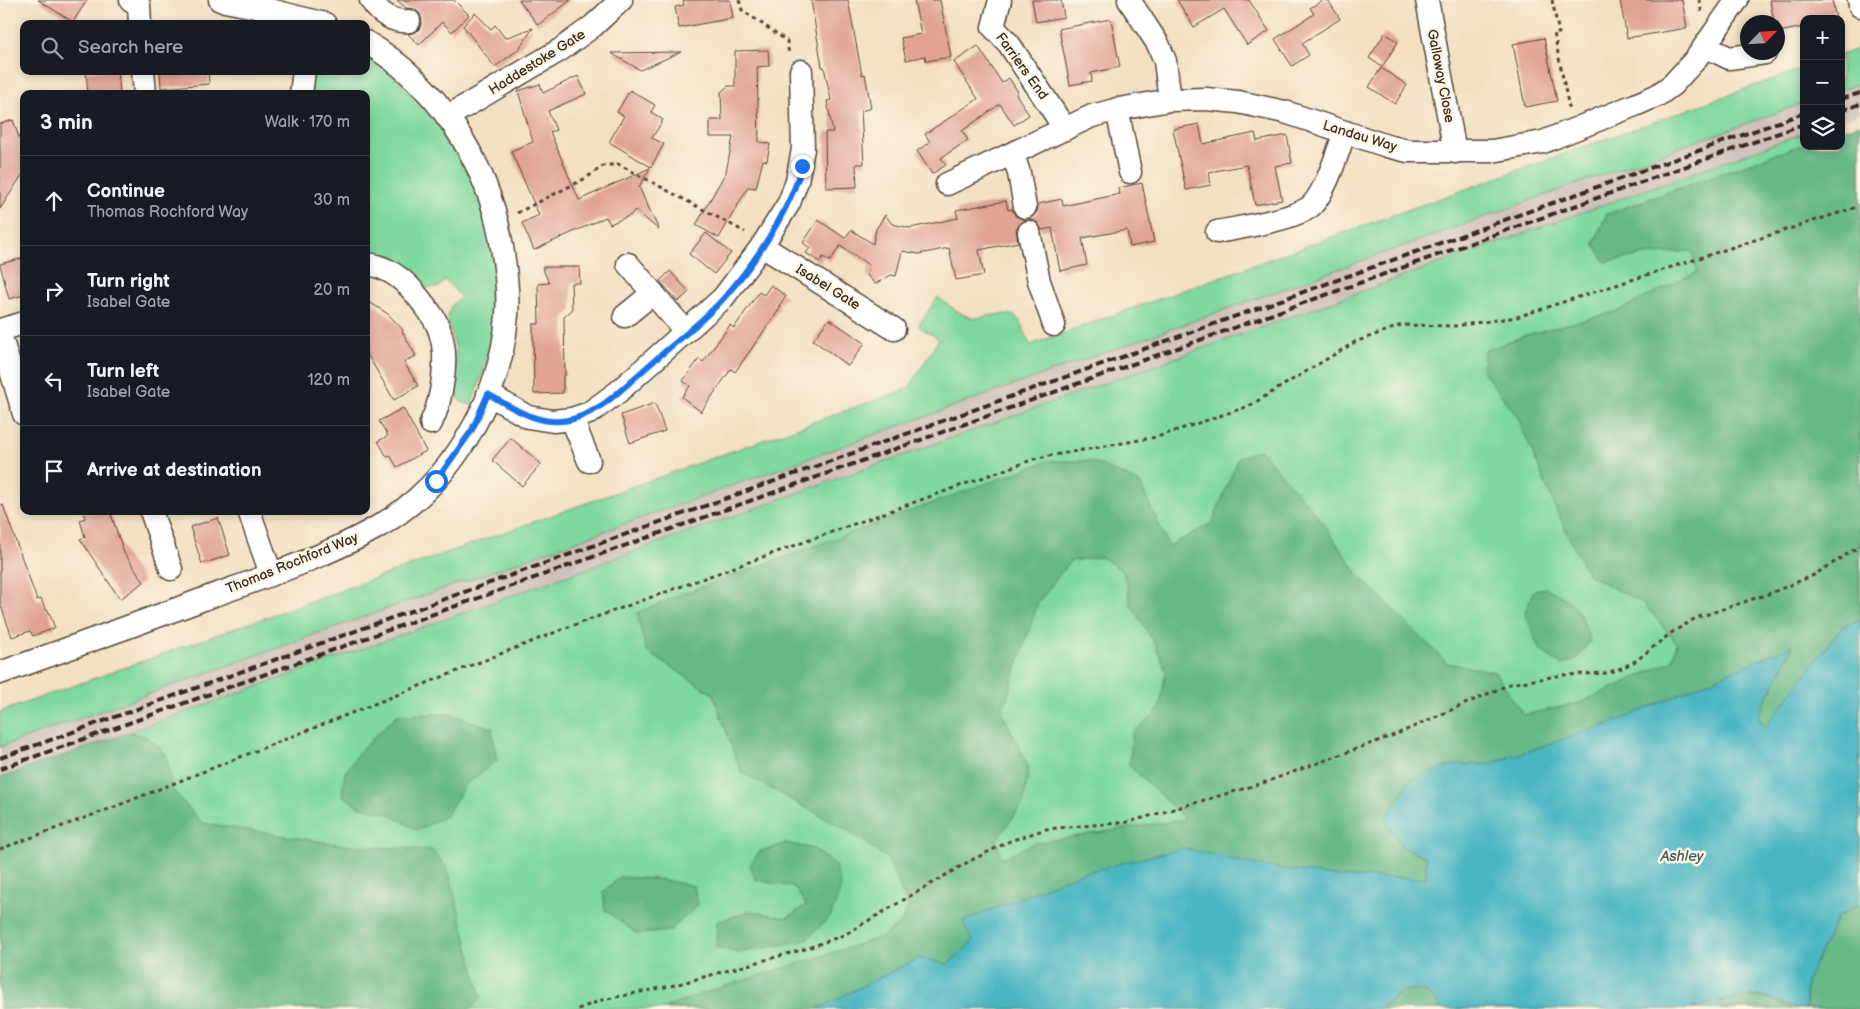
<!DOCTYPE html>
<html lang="en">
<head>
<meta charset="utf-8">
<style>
  :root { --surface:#171b24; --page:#20242c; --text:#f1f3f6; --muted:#9ea1a6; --line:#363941 }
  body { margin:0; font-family:"Balsamiq Sans",sans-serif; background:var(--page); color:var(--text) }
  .controls { position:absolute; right:15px; top:15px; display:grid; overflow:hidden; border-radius:10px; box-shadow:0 2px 8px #0003 }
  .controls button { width:45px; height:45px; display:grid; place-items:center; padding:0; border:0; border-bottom:1px solid var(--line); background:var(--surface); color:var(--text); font:25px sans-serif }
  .compass { position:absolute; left:1740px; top:15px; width:45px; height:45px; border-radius:50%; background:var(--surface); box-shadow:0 2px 8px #0003; rotate:65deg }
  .stop { position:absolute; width:15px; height:15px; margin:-11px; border:4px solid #1a73e8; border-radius:50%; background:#fff }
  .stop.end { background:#1a73e8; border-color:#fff; box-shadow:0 1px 5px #0008 }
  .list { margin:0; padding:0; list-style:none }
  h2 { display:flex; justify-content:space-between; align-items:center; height:65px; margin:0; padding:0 20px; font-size:21px }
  h2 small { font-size:16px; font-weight:400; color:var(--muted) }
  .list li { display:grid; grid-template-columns:32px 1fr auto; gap:15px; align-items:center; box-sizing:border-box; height:90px; padding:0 20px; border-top:1px solid var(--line) }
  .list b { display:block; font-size:19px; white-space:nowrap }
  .list p { margin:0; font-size:16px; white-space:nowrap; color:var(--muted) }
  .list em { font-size:16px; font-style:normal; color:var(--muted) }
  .icon { flex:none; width:28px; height:28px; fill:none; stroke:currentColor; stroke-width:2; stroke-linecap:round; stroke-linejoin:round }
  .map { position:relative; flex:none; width:1860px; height:1009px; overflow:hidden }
  .search { position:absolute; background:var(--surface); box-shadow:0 2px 8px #0003; left:20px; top:20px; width:350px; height:55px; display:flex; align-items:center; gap:12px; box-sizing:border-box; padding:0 18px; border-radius:10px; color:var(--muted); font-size:19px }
  .panel { position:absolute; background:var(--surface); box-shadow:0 2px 8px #0003; left:20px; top:90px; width:350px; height:425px; border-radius:10px }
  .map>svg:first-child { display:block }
</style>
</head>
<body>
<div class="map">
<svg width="1860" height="1009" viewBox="0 0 1860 1009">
  <rect width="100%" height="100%" fill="#fcf5e5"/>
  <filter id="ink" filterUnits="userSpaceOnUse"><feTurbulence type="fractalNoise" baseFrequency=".02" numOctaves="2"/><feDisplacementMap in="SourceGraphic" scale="10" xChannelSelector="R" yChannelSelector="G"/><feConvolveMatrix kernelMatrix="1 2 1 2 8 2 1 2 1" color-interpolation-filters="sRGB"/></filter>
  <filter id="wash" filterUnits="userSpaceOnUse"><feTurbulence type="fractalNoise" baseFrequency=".0096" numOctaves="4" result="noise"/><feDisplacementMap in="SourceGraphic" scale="20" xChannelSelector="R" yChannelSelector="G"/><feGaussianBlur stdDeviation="1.12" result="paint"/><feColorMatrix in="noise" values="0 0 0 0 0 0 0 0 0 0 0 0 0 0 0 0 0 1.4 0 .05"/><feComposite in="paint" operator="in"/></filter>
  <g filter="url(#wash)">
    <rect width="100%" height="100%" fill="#f3dfc1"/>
    <g fill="#cfc0bb">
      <polygon points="1860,83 1860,113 1841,120 1841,90"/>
      <polygon points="1804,103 1804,133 0,778 0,747"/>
    </g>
    <g fill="#7ed89f" stroke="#5c815e">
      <polygon points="1860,48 1860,83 1841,90 1841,55"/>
      <path d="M366,57C445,104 494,197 496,288C496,298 498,308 496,318C492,348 482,377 471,405L461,402L455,391L456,350L447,318L451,306L461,297L445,280L439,287L424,288L386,257L366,253V94H311L314,71H366Z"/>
      <path d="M1804,68V103L0,747V712L909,388L939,339L918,326L938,297C949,305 959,314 972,318C976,319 982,317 987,316C1022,310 1018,317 1030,345Z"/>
      <polygon points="1804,133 1804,144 1607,214 1594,243 1860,148 1860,1009 0,1009 0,812 166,754 148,738 130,732"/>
    </g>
    <g fill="#66b886" stroke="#507152" fill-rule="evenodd">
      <path d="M1860,124V620L1841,628L1765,729L1758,716L1793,646L1615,722L1489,764L1452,765L1401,846L1426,857V878L1341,877L1262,866L962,921L974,941L948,964L919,958L817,1009H661L710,991L882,937L902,922L908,906L888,859L850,832L741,772L713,694L646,651L637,613L677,596L1048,461H1091L1139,482L1169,546L1212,523L1239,457L1260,450L1318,516L1360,577L1447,663L1495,672L1523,715L1579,703L1672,661L1677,643L1643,603L1587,574L1559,516L1518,418L1483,371L1484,351L1526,335L1618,311L1697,272L1692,251L1645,255L1605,262L1594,244L1607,214L1804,144V146H1841V130ZM1101,557L1123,571L1131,605L1155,644L1166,671L1159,710L1133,732L1129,765L1185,819L1035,843L1002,858L996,840L1023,804L1029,768L1002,712L1038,603L1070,561Z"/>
      <path d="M1546,588C1575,601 1581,611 1590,641L1576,660L1561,665L1539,649L1525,612L1534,590Z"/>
      <polygon points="449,714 492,728 497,760 465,785 446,816 417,830 389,814 358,806 342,795 345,773 360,751 397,715"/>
      <polygon points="130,732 148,738 166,754 172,789 202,823 343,845 432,850 448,869 481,997 471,1009 0,1009 0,778"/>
      <polygon points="786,843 814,849 835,865 841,887 831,916 806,940 738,953 716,947 717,922 749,911 787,918 806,905 794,887 756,880 750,865 759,852"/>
      <polygon points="620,877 659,879 694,886 698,905 670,931 637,934 605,910 603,892"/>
      <polygon points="1860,903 1860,1009 1806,1009 1806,982 1837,918"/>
      <polygon points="1422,990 1438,1001 1441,1009 1379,1009 1403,992"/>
      <polygon points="1762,996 1792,1009 1691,1009 1704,1004"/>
    </g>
    <path fill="#48b6c2" stroke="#427070" d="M1860,620V903L1837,918L1806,982V1009C1785,1009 1776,997 1761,996C1744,995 1706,1003 1691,1009H1441C1435,994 1417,985 1402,992C1394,996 1386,1004 1379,1009H817L919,958L948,964L973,941L962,922L1078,874L1184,848L1262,866L1341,877L1426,878V857L1401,846L1385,820L1410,780L1452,765L1489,764L1615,722L1793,645L1758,716L1765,728L1841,628Z"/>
    <g id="blocks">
      <g fill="#e0a394">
        <polygon points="38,0 87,0 73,22"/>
        <polygon points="397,0 454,0 469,15 452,32 442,22 419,45 408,34 416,32 420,28 422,21 420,14 415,9 406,8"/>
        <polygon points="519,0 571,0 538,25"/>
        <polygon points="683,0 730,0 733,18 679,28 675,7 684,5"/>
        <polygon points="811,0 848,0 862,75 865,74 871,108 861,111 864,164 856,164 857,187 826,188 825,132 833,132 827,101 831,100 824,67 822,67"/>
        <polygon points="914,0 940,0 951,57 926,61 925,56 906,60 901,38 921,34"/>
        <polygon points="1032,0 1061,0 1064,17 1036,22"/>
        <polygon points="1177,0 1249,0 1269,31 1247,45 1224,9 1194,27"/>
        <polygon points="1323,0 1328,0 1340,19 1302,43 1309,55 1292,66 1275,39 1314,14 1310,8"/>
        <polygon points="1620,0 1682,0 1687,28 1627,38"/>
        <polygon points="1770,0 1832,0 1836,19 1804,19 1804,27 1778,32 1778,22 1774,22"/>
        <polygon points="475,13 491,29 495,25 505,38 533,28 519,49 495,67 463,26"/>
        <polygon points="1111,19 1120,67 1091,73 1092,81 1070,85 1059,29"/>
        <polygon points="1385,33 1398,42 1382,67 1369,58"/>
        <polygon points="1544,38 1557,101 1525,107 1513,44"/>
        <polygon points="978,46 1002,83 1009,78 1018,92 1016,94 1029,115 1014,125 1000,104 962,131 968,140 941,158 946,165 932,174 917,151 930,142 925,134 978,99 954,62"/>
        <polygon points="768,50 769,66 757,67 759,142 770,144 767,161 763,160 756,188 748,187 719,238 696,225 726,172 733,137 710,137 710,120 722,120 721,92 728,86 735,86 735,51"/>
        <polygon points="681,52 640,70 611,53"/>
        <polygon points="1381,68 1407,85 1395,104 1369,87"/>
        <polygon points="86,71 118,71 120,94 88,94"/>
        <polygon points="160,71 208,71 209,84 161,88"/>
        <polygon points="578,76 586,94 548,111 556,130 550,132 579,200 650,168 639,187 659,230 635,210 631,215 610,224 606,217 534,250 522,223 539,215 511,151 533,142 518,91 540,84 543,93"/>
        <polygon points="630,90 655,105 651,112 663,120 652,138 664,144 651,167 609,142 624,116 617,112"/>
        <polygon points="13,120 24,152 24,172 0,209 0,124"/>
        <polygon points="1199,124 1203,144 1255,133 1257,141 1287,135 1292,163 1275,166 1282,200 1255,205 1247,165 1209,172 1211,185 1186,190 1173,129"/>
        <polygon points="1142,183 1154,242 1130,247 1127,230 1082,238 1087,265 1060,271 1052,228 1042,230 1038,223 1029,219 1037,212 1038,204 1062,199 1063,206 1120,194 1118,188"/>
        <polygon points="1006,201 1008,210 1012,209 1015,216 1025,220 1016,228 1018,242 979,250 984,275 956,280 949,248 919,254 902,251 896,276 891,275 875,284 867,275 869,265 840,246 830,261 823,257 820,262 806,253 810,248 803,243 818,220 845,238 851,230 873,244 876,229 885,215 892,224 910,228 958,218 956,210"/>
        <polygon points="706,233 731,253 714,274 689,254"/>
        <polygon points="24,258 24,295 9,299 0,264"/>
        <polygon points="542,267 579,267 580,283 571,283 572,310 564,317 565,376 563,376 563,393 534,394 533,324 539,324 538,284 549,283"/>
        <polygon points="670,271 689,292 678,302 660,281"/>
        <polygon points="771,285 786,296 779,306 781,307 735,372 731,369 701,412 682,397 690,386 683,381 699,359 703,362 730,325 734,328 759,292 764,295"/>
        <polygon points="366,300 388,314 403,330 402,331 416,356 404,362 418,386 394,400 366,352"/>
        <polygon points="829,319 865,343 848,366 813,340"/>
        <polygon points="655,403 665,431 630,443 621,415"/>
        <polygon points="403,408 426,451 397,467 390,455 387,457 378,441 388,436 379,421"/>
        <polygon points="511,438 541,464 522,486 492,460"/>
        <polygon points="0,505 3,505 37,600 41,599 46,610 48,610 55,628 33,636 30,631 12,637 0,603"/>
        <polygon points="83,511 110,511 124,553 144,582 120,599 80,539 85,537 80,520 85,518"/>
        <polygon points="218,518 230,555 202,564 190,527"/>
      </g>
    </g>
  </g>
  <g filter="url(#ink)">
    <use href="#blocks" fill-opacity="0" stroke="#574536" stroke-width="1"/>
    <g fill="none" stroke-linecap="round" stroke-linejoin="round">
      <defs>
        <g id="minor">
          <polyline points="131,0 139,5 140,24"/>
          <polyline points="220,0 270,10 325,24"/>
          <path d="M371,0C379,13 393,23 409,21"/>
          <polyline points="1000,0 993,27 1009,44 1065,129"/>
          <polyline points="1129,0 1158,44 1165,61 1170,100"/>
          <polyline points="1427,0 1455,152"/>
          <polyline points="1859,0 1860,6"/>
          <polyline points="1705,46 1729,58 1765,53"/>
          <polyline points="143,71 145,94"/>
          <polyline points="301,94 304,71"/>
          <polyline points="1117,109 1130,172"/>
          <polyline points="447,117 560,50 593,26 621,0"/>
          <polyline points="1013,154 1019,173 1025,207"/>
          <polyline points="947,184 1092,116 1119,109 1170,100 1206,99 1238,102 1285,112 1387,146 1408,151 1492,151 1543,142 1635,105 1658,95 1672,85 1695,60 1737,0"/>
          <polyline points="1029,232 1039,281 1054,325"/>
          <path d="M1217,232C1238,228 1298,219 1312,205C1327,189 1337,153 1345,132"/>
          <polyline points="762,246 894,329"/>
          <path d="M366,264C387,266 402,278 415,293C424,305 436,317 440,332C449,357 442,400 431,423"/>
          <polyline points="628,264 686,332"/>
          <polyline points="625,316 653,293"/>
          <polyline points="0,330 24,323"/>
          <polyline points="0,334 24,414"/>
          <polyline points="488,394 528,417 553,421 572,419 589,413 618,392 723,298 762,246 789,203 797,181 803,149 801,71"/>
          <polyline points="572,419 589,461"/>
          <polyline points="249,511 271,574"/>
          <polyline points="152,514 171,569"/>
          <path d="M0,673C70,648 140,623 209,597C265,577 322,558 374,529C450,487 501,401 507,315C509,291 505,264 501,241C487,161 437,84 366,42"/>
        </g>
      </defs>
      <use href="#minor" stroke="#574536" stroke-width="25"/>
      <g stroke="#574536" stroke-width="3" stroke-dasharray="4 4" stroke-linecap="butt">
        <polyline points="739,0 742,10 787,41 789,55"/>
        <polyline points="1552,0 1559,33 1554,33 1569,108"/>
        <polyline points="1699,0 1702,14"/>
        <polyline points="517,213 586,178 603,166 618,164 745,232"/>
        <polyline points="0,849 109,809 566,628 1037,458 1157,437 1249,406 1355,342 1402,325 1455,326 1517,317 1860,206"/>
        <polyline points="578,1009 602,1000 675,985 805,949 844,935 968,862 1010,841 1046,829 1129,822 1263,783 1397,734 1510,684 1563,675 1607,673 1622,668 1637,660 1671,633 1696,618 1771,593 1814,575 1860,546"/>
      </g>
      <use href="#minor" stroke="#fff" stroke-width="22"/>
      <g stroke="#3b2a1e" stroke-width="4" stroke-dasharray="8 4" stroke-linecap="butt">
        <polyline points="1841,99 1860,93"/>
        <polyline points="1841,111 1860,104"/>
        <polyline points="0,758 1804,113"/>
        <polyline points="0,769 1804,124"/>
      </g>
    </g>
  </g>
  <g fill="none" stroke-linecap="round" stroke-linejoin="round" filter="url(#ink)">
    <path stroke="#1a73e8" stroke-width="6" d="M436,481L472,430L488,394C514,409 542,428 573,419C602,411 624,387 647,367C672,345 700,324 723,299C755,263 789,212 802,166"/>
  </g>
  <g text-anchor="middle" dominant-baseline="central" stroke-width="5" stroke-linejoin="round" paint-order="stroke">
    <g font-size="14" fill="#3b2a1e" stroke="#fcf5e5">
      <text transform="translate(537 62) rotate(-32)">Haddestoke Gate</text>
      <text transform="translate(1022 66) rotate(54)">Farriers End</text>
      <text transform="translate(1441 76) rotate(79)">Galloway Close</text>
      <text transform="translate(1360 136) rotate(17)">Landau Way</text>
      <text transform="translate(828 287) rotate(32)">Isabel Gate</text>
      <text transform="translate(292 563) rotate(-22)">Thomas Rochford Way</text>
    </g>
    <g font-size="15" font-style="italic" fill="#405b57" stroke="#fcf5e5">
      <text x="1682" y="856">Ashley</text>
    </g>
  </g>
</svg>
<div class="controls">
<button>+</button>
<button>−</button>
<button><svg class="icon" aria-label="layers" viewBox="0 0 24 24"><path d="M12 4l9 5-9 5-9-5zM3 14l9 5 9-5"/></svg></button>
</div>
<svg class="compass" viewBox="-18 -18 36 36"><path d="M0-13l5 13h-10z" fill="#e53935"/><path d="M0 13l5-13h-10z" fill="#9ea1a6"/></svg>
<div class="stop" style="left:436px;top:481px"></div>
<div class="stop end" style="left:802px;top:166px"></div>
<div class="search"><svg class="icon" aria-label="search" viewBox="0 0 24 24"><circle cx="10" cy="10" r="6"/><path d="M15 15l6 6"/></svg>Search here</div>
<section class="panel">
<h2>3 min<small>Walk · 170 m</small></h2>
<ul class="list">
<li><svg class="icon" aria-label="ahead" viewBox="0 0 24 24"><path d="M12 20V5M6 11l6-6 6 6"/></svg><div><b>Continue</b><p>Thomas Rochford Way</p></div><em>30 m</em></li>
<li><svg class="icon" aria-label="right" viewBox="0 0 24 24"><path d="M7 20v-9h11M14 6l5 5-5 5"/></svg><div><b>Turn right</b><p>Isabel Gate</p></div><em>20 m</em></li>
<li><svg class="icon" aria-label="left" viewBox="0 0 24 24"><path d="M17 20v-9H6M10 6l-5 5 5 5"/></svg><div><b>Turn left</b><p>Isabel Gate</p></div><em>120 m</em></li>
<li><svg class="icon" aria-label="arrive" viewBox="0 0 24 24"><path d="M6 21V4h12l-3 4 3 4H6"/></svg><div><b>Arrive at destination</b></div></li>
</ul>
</section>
</div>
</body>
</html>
